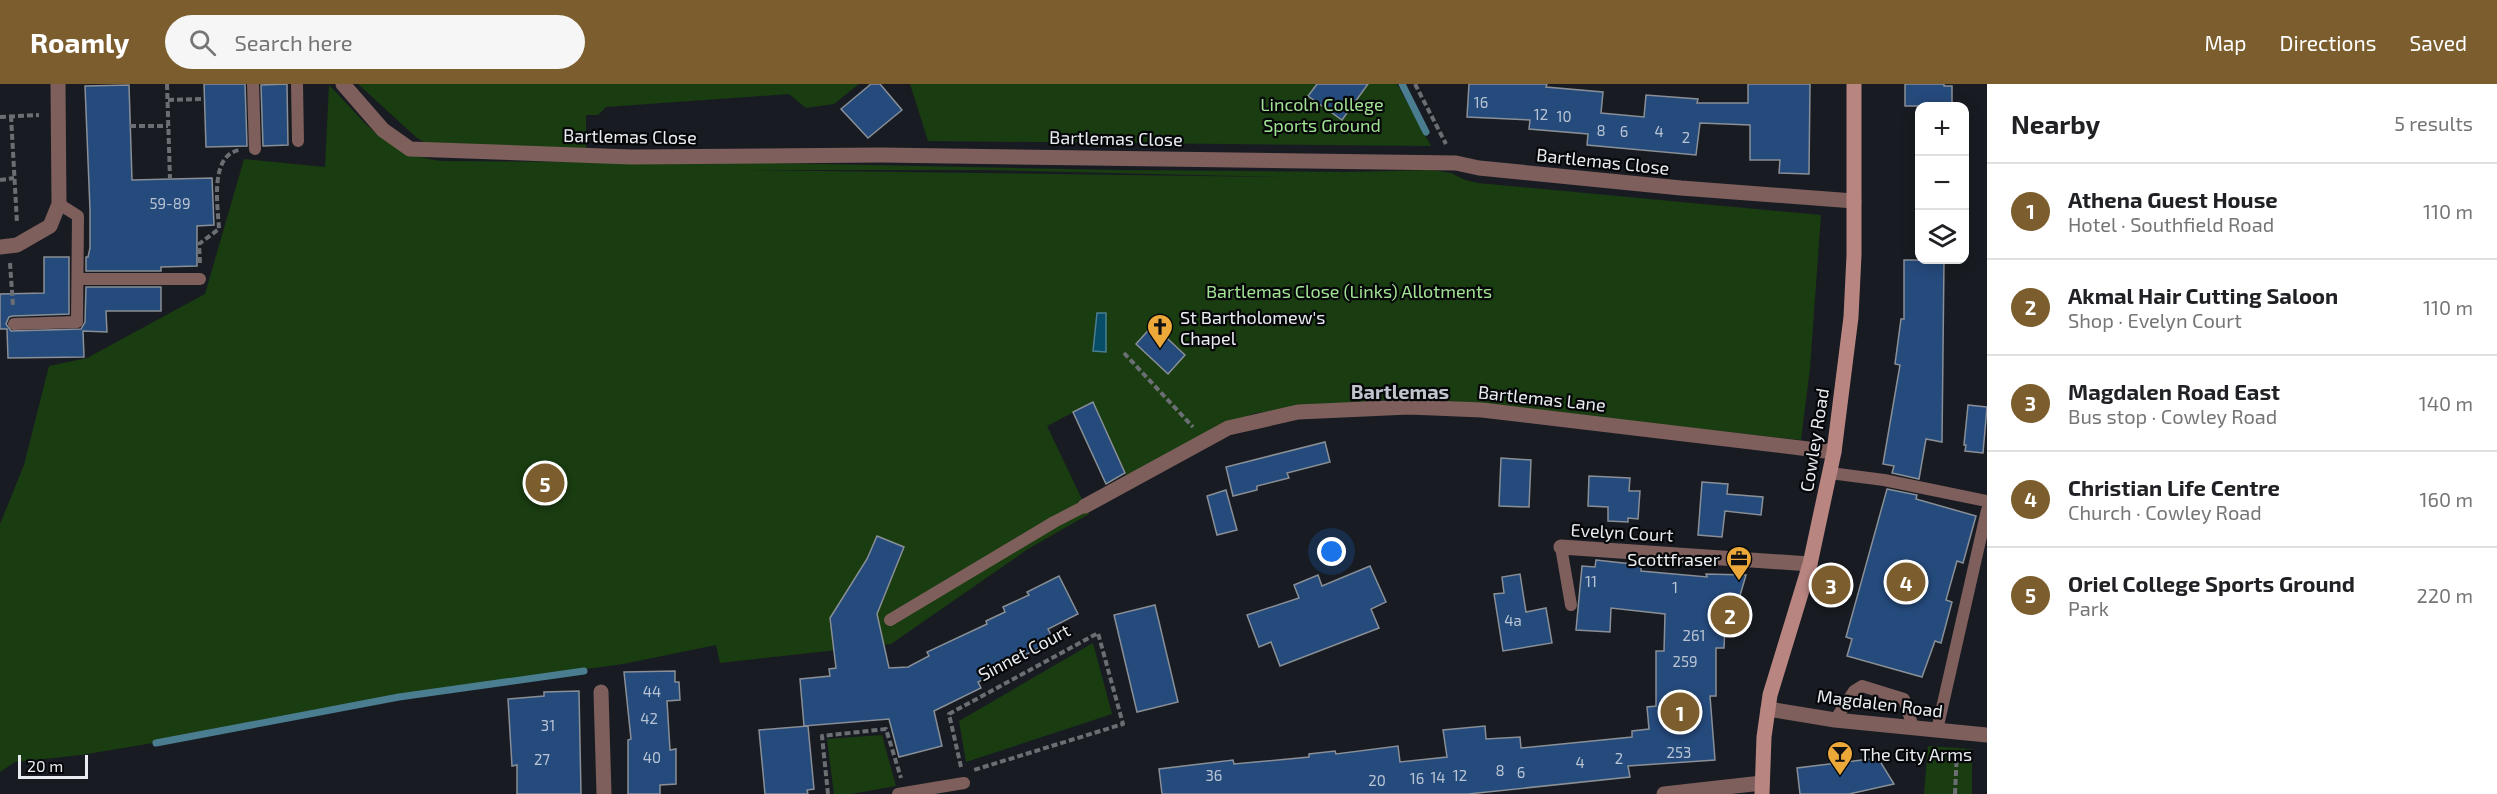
<!DOCTYPE html>
<html lang="en">
<head>
<meta charset="utf-8">
<style>
  :root { --surface:#fff; --page:#f6f6f6; --text:#202124; --muted:#757577; --line:#e0e0e0; --accent:#7c5e2e }
  body { margin:0; font-family:"Exo 2",sans-serif; background:var(--page); color:var(--text) }
  .controls { position:absolute; right:18px; top:18px; display:grid; overflow:hidden; border-radius:12px; box-shadow:0 3px 15px #0003 }
  .controls button { width:54px; height:54px; display:grid; place-items:center; padding:0; border:0; border-bottom:2px solid var(--line); background:var(--surface); color:var(--text); font:30px sans-serif }
  .scale { position:absolute; left:18px; bottom:15px; width:70px; box-sizing:border-box; padding-left:6px; border:3px solid #e9ecf0; border-top:0; font-size:16px; line-height:21px; white-space:nowrap; color:#e9ecf0; -webkit-text-stroke:4px #050709; paint-order:stroke }
  .you { position:absolute; left:1332px; top:468px; width:21px; height:21px; margin:-15px; border:4px solid #fff; border-radius:50%; background:#1a73e8; box-shadow:0 0 0 9px #1a73e833 }
  .badge { display:grid; place-items:center; width:39px; height:39px; border-radius:50%; background:var(--accent); color:#fff; font-size:20px; font-weight:700 }
  .pin { position:absolute; translate:-50% -50%; border:3px solid #fff; box-shadow:0 2px 6px #0006 }
  .list { margin:0; padding:0; list-style:none }
  h2 { display:flex; justify-content:space-between; align-items:center; height:78px; margin:0; padding:0 24px; font-size:26px }
  h2 small { font-size:20px; font-weight:400; color:var(--muted) }
  .list li { display:grid; grid-template-columns:39px 1fr auto; gap:18px; align-items:center; box-sizing:border-box; height:96px; padding:0 24px; border-top:2px solid var(--line) }
  .list b { display:block; font-size:22px; white-space:nowrap }
  .list p { margin:0; font-size:20px; white-space:nowrap; color:var(--muted) }
  .list em { font-size:20px; font-style:normal; color:var(--muted) }
  .icon { flex:none; width:33px; height:33px; fill:none; stroke:currentColor; stroke-width:2; stroke-linecap:round; stroke-linejoin:round }
  .map { position:relative; flex:none; width:1987px; height:710px; overflow:hidden }
  header { display:flex; align-items:center; gap:36px; box-sizing:border-box; height:84px; padding:0 30px; background:var(--accent); color:#fff }
  header strong { font-size:28px }
  nav { display:flex; gap:33px; margin-inline-start:auto; font-size:21px }
  .search { width:420px; height:54px; background:var(--page); display:flex; align-items:center; gap:15px; box-sizing:border-box; padding:0 21px; border-radius:33px; color:var(--muted); font-size:22px }
  main { display:flex }
  aside { flex:1; background:var(--surface) }
  .map>svg:first-child { display:block }
</style>
</head>
<body>
<header>
<strong>Roamly</strong>
<div class="search"><svg class="icon" aria-label="search" viewBox="0 0 24 24"><circle cx="10" cy="10" r="6"/><path d="M15 15l6 6"/></svg>Search here</div>
<nav><a>Map</a><a>Directions</a><a>Saved</a></nav>
</header>
<main>
<div class="map">
<svg width="1987" height="710" viewBox="0 0 1987 710">
  <rect width="100%" height="100%" fill="#181c22"/>
  <g fill="#1a3c11" fill-rule="evenodd">
    <polygon points="358,0 859,0 834,20 806,24 789,10 606,23 598,31 586,31 586,68 433,63 417,54"/>
    <polygon points="910,0 1397,0 1431,62 928,57"/>
    <path d="M329,1C368,40 382,69 441,77L774,79L1118,86L1346,88L1432,86L1451,89L1465,96L1478,99L1821,131L1810,284L1801,356L1414,313L1256,329L1222,341L1127,393L1093,318L1047,342L1089,430L1028,465L891,560L720,579L716,561L623,580L446,604L201,651L81,671L15,678L0,688V440L24,381L49,282L87,274L205,210L244,75L325,83ZM741,86H986L1279,93Z"/>
    <polygon points="1093,559 1112,630 966,678 959,637"/>
    <polygon points="882,651 896,702 851,710 834,710 827,655"/>
    <polygon points="1928,662 1972,665 1972,710 1924,710"/>
  </g>
  <polygon fill="#074d67" stroke="#4b7d90" stroke-width="1.5" points="1097,229 1106,229 1106,268 1093,267"/>
  <g fill="none" stroke-linecap="round" stroke-linejoin="round">
    <g stroke="#4b7d90" stroke-width="7">
      <polyline points="1402,0 1426,48"/>
      <polyline points="156,659 399,613 584,587"/>
    </g>
  </g>
  <g fill="#254a7c" stroke="#898f96" stroke-width="1.5">
    <polygon points="204,0 245,0 247,62 206,63"/>
    <polygon points="287,0 288,61 263,62 261,1"/>
    <polygon points="871,0 880,0 902,26 868,54 841,25"/>
    <polygon points="1317,0 1368,0 1342,36 1308,12"/>
    <polygon points="1469,0 1547,0 1546,3 1603,8 1601,29 1644,33 1646,11 1698,15 1697,19 1748,19 1748,0 1810,0 1809,90 1779,89 1780,76 1750,76 1750,41 1700,39 1696,71 1587,61 1588,50 1529,45 1530,36 1467,33"/>
    <polygon points="1905,0 1944,0 1944,2 1952,2 1952,22 1905,22"/>
    <polygon points="129,1 132,96 212,94 214,141 197,142 197,182 161,183 161,187 86,187 86,173 88,173 90,164 90,126 85,2"/>
    <polygon points="44,173 69,173 69,230 13,232 9,233 6,240 11,247 81,245 85,238 86,203 161,203 161,227 106,227 107,248 83,247 84,273 8,274 7,245 0,245 0,210 44,209"/>
    <polygon points="1904,176 1944,176 1942,358 1926,355 1919,395 1892,389 1894,382 1883,380 1900,281 1895,280 1901,235 1904,235"/>
    <polygon points="1153,241 1185,271 1168,290 1136,260"/>
    <polygon points="1093,318 1125,389 1106,400 1073,328"/>
    <polygon points="1968,321 1987,323 1983,369 1965,367 1966,361 1964,361"/>
    <polygon points="1325,358 1330,378 1287,389 1289,394 1257,402 1257,406 1233,412 1226,383"/>
    <polygon points="1501,374 1531,376 1529,423 1499,422"/>
    <polygon points="1589,392 1630,394 1629,407 1640,407 1638,435 1628,434 1628,438 1608,437 1608,423 1588,422"/>
    <polygon points="1702,398 1728,400 1727,410 1763,413 1761,431 1725,427 1722,453 1698,451"/>
    <polygon points="1887,405 1917,411 1916,415 1976,432 1963,479 1957,477 1946,516 1952,518 1941,559 1935,557 1922,593 1847,572 1852,555 1846,553"/>
    <polygon points="1226,406 1237,446 1217,451 1207,412"/>
    <polygon points="877,452 904,463 877,530 889,584 908,583 929,572 927,568 987,540 986,537 1005,528 1003,523 1029,511 1027,508 1059,492 1078,530 1048,545 1054,557 1006,580 1008,583 978,598 981,604 934,627 942,662 899,673 889,635 804,642 800,595 830,592 829,585 836,584 830,534 867,475"/>
    <polygon points="1596,476 1641,481 1641,487 1707,493 1706,490 1746,491 1732,539 1725,539 1724,564 1716,564 1716,612 1710,612 1715,676 1628,682 1630,693 1468,710 1162,710 1159,685 1233,676 1234,680 1309,673 1309,670 1335,667 1336,670 1398,662 1400,678 1447,673 1443,646 1485,642 1486,655 1520,653 1521,664 1632,653 1632,647 1649,645 1647,623 1656,622 1656,567 1664,567 1665,530 1611,524 1610,548 1576,546 1582,482 1595,483"/>
    <polygon points="1370,482 1386,518 1371,525 1379,544 1280,582 1271,558 1259,563 1247,531 1299,514 1294,501 1318,491 1322,502"/>
    <polygon points="1520,490 1526,528 1546,524 1552,559 1503,567 1494,510 1504,509 1502,493"/>
    <polygon points="1155,521 1178,618 1137,628 1114,531"/>
    <polygon points="675,587 675,598 679,598 680,616 667,617 670,666 676,665 676,700 660,701 660,710 628,710 628,656 631,655 624,588"/>
    <polygon points="579,607 581,710 517,710 517,681 512,682 508,615 544,612 544,608"/>
    <polygon points="808,642 814,705 807,706 808,710 765,710 759,646"/>
    <polygon points="1878,674 1894,700 1849,710 1800,710 1797,684"/>
  </g>
  <g fill="none" stroke-linecap="round" stroke-linejoin="round">
    <g stroke="#6b6f74" stroke-width="4" stroke-dasharray="6 3" stroke-linecap="butt">
      <polyline points="167,0 170,95"/>
      <polyline points="1415,0 1446,60"/>
      <polyline points="168,16 204,15"/>
      <polyline points="11,32 17,139"/>
      <polyline points="0,33 39,31"/>
      <polyline points="130,42 168,42"/>
      <polyline points="0,96 14,94"/>
      <polyline points="10,179 13,222"/>
      <path d="M200,179L199,160L219,145C218,123 209,72 239,66"/>
      <polyline points="1124,269 1193,343"/>
      <polyline points="961,683 949,630 1098,549 1123,640 974,686"/>
      <polyline points="828,710 822,652 886,645 901,694"/>
      <polyline points="1955,710 1957,666"/>
    </g>
    <g stroke="#7f5f5c" stroke-width="12">
      <polyline points="253,0 255,65"/>
      <polyline points="297,0 298,57"/>
      <polyline points="78,195 200,195"/>
      <polyline points="14,240 77,238 78,132 59,120"/>
      <polyline points="1830,389 1884,396 1987,417"/>
      <polyline points="1561,463 1571,521"/>
      <polyline points="890,536 1054,438 1085,422"/>
      <polyline points="1835,636 1854,607 1862,602 1904,615 1913,643"/>
      <polyline points="1937,646 1987,426"/>
      <polyline points="898,710 964,699"/>
    </g>
    <g stroke="#7f5f5c" stroke-width="15">
      <polyline points="343,0 383,46 410,65 631,73 881,71 1456,79 1479,84 1681,104 1854,117"/>
      <polyline points="0,163 17,161 50,142 59,120 58,0"/>
      <polyline points="1085,422 1228,344 1298,328 1409,323 1482,326 1834,368"/>
      <polyline points="1561,463 1810,480"/>
      <polyline points="601,608 604,710"/>
      <polyline points="1768,625 1835,636 1987,651"/>
      <polyline points="1664,710 1762,699"/>
    </g>
    <polyline stroke="#b98581" stroke-width="15" points="1762,710 1764,653 1770,611 1810,480 1834,368 1851,233 1854,171 1854,0"/>
  </g>
  <defs>
    <symbol id="church-pin" viewBox="-11 -11 22 30"><path d="M0 17L-7.5 6A9.5 9.5 0 1 1 7.5 6Z" fill="#eca93a" stroke="#050709"/><path d="M-1.2-6h2.4v3.5h3.3v2.4h-3.3V6h-2.4V-.1h-3.3v-2.4h3.3Z" fill="#111"/></symbol>
    <symbol id="office-pin" viewBox="-11 -11 22 30"><path d="M0 17L-7.5 6A9.5 9.5 0 1 1 7.5 6Z" fill="#eca93a" stroke="#050709"/><path d="M-6-3h4V-5.5h4V-3h4V5H-6ZM-1-4.5V-3h2v-1.5ZM-6 0V1H6V0Z" fill="#111"/></symbol>
    <symbol id="bar-pin" viewBox="-11 -11 22 30"><path d="M0 17L-7.5 6A9.5 9.5 0 1 1 7.5 6Z" fill="#eca93a" stroke="#050709"/><path d="M-6-5H6L.8 .8V4.5H3.5V6h-7V4.5H-.8V.8Z" fill="#111"/></symbol>
  </defs>
  <g fill-rule="evenodd">
    <use href="#church-pin" x="1145" y="228" width="30" height="40"/>
    <use href="#office-pin" x="1724" y="460" width="30" height="40"/>
    <use href="#bar-pin" x="1825" y="655" width="30" height="40"/>
  </g>
  <g text-anchor="middle" dominant-baseline="central" stroke-width="4.5" stroke-linejoin="round" paint-order="stroke">
    <g font-size="15" fill="#b8c4d3">
      <text x="1481" y="18">16</text>
      <text x="1541" y="30">12</text>
      <text x="1564" y="32">10</text>
      <text x="1601" y="46">8</text>
      <text x="1624" y="47">6</text>
      <text x="1659" y="47">4</text>
      <text x="1686" y="53">2</text>
      <text x="170" y="119">59-89</text>
      <text x="1591" y="497">11</text>
      <text x="1675" y="503">1</text>
      <text x="1513" y="536">4a</text>
      <text x="1694" y="551">261</text>
      <text x="1685" y="577">259</text>
      <text x="652" y="607">44</text>
      <text x="649" y="634">42</text>
      <text x="548" y="641">31</text>
      <text x="1679" y="668">253</text>
      <text x="652" y="673">40</text>
      <text x="1619" y="674">2</text>
      <text x="542" y="675">27</text>
      <text x="1580" y="678">4</text>
      <text x="1500" y="686">8</text>
      <text x="1521" y="688">6</text>
      <text x="1214" y="691">36</text>
      <text x="1460" y="691">12</text>
      <text x="1438" y="693">14</text>
      <text x="1417" y="694">16</text>
      <text x="1377" y="696">20</text>
    </g>
    <g font-size="18" fill="#a2e293" stroke="#050709">
      <text x="1322" y="20">Lincoln College<tspan x="1322" dy="21">Sports Ground</tspan></text>
      <text x="1349" y="207">Bartlemas Close (Links) Allotments</text>
    </g>
    <g font-size="18" fill="#e9ecf0" stroke="#050709">
      <text transform="translate(630 52) rotate(1)">Bartlemas Close</text>
      <text transform="translate(1116 54) rotate(1)">Bartlemas Close</text>
      <text transform="translate(1603 77) rotate(6)">Bartlemas Close</text>
      <text transform="translate(1542 314) rotate(6)">Bartlemas Lane</text>
      <text transform="translate(1814 356) rotate(-81)">Cowley Road</text>
      <text transform="translate(1622 448) rotate(3)">Evelyn Court</text>
      <text transform="translate(1024 568) rotate(-28)">Sinnet Court</text>
      <text transform="translate(1880 619) rotate(7)">Magdalen Road</text>
    </g>
    <g font-size="18" fill="#e9ecf0" stroke="#050709" text-anchor="start">
      <text x="1180" y="233">St Bartholomew's<tspan x="1180" dy="21">Chapel</tspan></text>
      <text x="1720" y="475" text-anchor="end">Scottfraser</text>
      <text x="1860" y="670">The City Arms</text>
    </g>
    <g font-size="20" font-weight="bold" fill="#c0c5cd" stroke="#050709">
      <text x="1400" y="307">Bartlemas</text>
    </g>
  </g>
</svg>
<div class="controls">
<button>+</button>
<button>−</button>
<button><svg class="icon" aria-label="layers" viewBox="0 0 24 24"><path d="M12 4l9 5-9 5-9-5zM3 14l9 5 9-5"/></svg></button>
</div>
<div class="scale">20 m</div>
<div class="you"></div>
<div class="pin badge" style="left:1680px;top:628px">1</div>
<div class="pin badge" style="left:1730px;top:531px">2</div>
<div class="pin badge" style="left:1831px;top:501px">3</div>
<div class="pin badge" style="left:1906px;top:498px">4</div>
<div class="pin badge" style="left:545px;top:399px">5</div>
</div>
<aside>
<h2>Nearby<small>5 results</small></h2>
<ul class="list">
<li><span class="badge">1</span><div><b>Athena Guest House</b><p>Hotel · Southfield Road</p></div><em>110 m</em></li>
<li><span class="badge">2</span><div><b>Akmal Hair Cutting Saloon</b><p>Shop · Evelyn Court</p></div><em>110 m</em></li>
<li><span class="badge">3</span><div><b>Magdalen Road East</b><p>Bus stop · Cowley Road</p></div><em>140 m</em></li>
<li><span class="badge">4</span><div><b>Christian Life Centre</b><p>Church · Cowley Road</p></div><em>160 m</em></li>
<li><span class="badge">5</span><div><b>Oriel College Sports Ground</b><p>Park</p></div><em>220 m</em></li>
</ul>
</aside>
</main>
</body>
</html>
